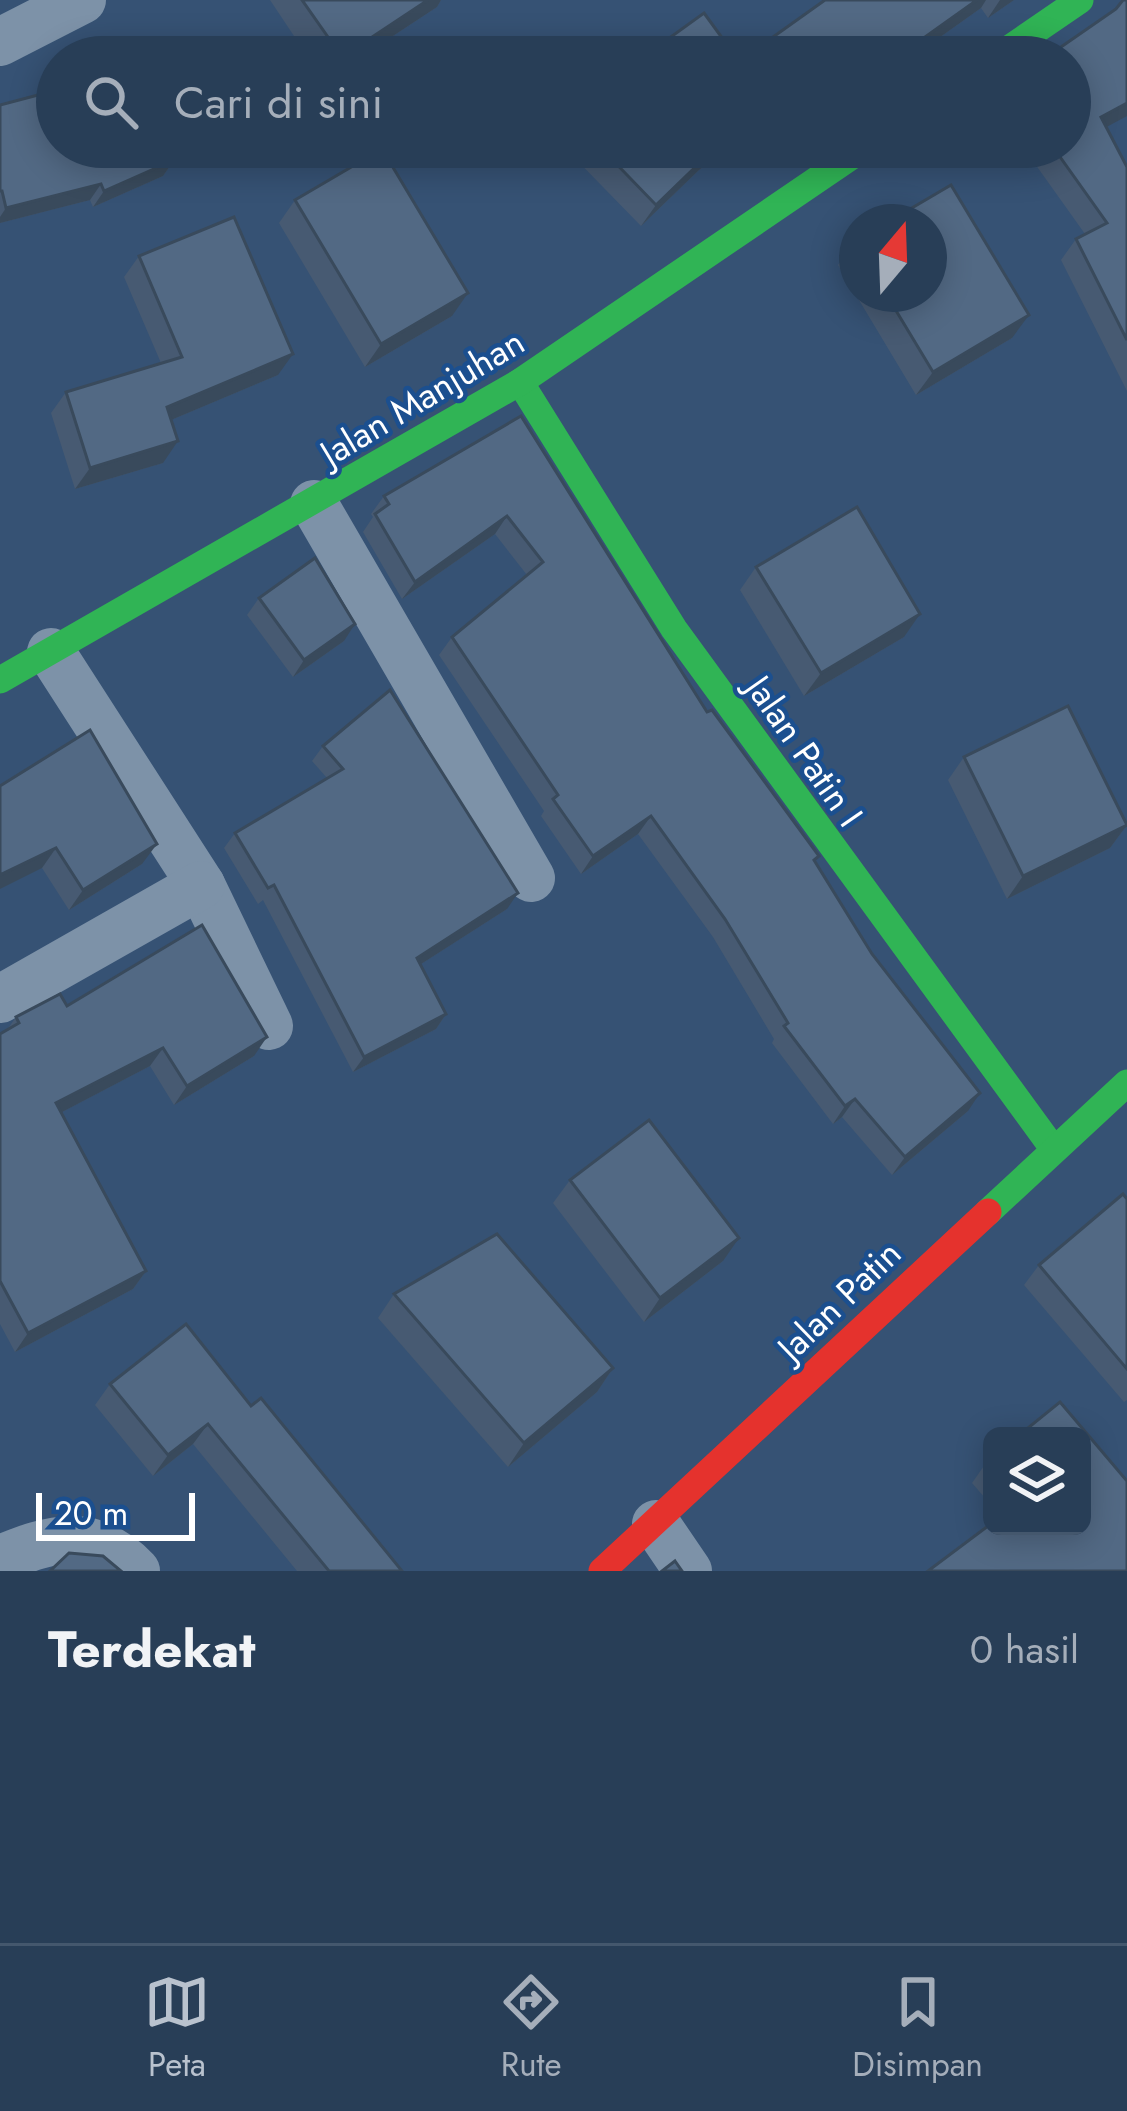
<!DOCTYPE html>
<html lang="id">
<head>
<meta charset="utf-8">
<style>
  :root { --surface:#283e57; --page:#30455d; --text:#f1f3f6; --muted:#a5aeba; --line:#44576d; --accent:#b9c2ce }
  body { margin:0; font-family:Jost,sans-serif; background:var(--page); color:var(--text) }
  .controls { position:absolute; right:36px; bottom:36px; display:grid; overflow:hidden; border-radius:18px; box-shadow:0 6px 30px #0003 }
  .controls button { width:108px; height:108px; display:grid; place-items:center; padding:0; border:0; border-bottom:3px solid var(--line); background:var(--surface); color:var(--text); font:60px sans-serif }
  .compass { position:absolute; left:839px; top:204px; width:108px; height:108px; border-radius:50%; background:var(--surface); box-shadow:0 6px 30px #0003; rotate:19deg }
  .scale { position:absolute; left:36px; bottom:30px; width:159px; box-sizing:border-box; padding-left:12px; border:6px solid #fff; border-top:0; font-size:33px; line-height:42px; white-space:nowrap; color:#fff; -webkit-text-stroke:9px #1b4f8f; paint-order:stroke }
  .list { margin:0; padding:0; list-style:none }
  h2 { display:flex; justify-content:space-between; align-items:center; height:156px; margin:0; padding:0 48px; font-size:51px }
  h2 small { font-size:39px; font-weight:400; color:var(--muted) }
  .icon { flex:none; width:66px; height:66px; fill:none; stroke:currentColor; stroke-width:2; stroke-linecap:round; stroke-linejoin:round }
  .map { position:relative; flex:none; width:1127px; height:1571px; overflow:hidden }
  .search { position:absolute; background:var(--surface); box-shadow:0 6px 30px #0003; left:36px; right:36px; top:36px; height:132px; display:flex; align-items:center; gap:30px; box-sizing:border-box; padding:0 42px; border-radius:66px; color:var(--muted); font-size:45px }
  .sheet { height:372px; background:var(--surface) }
  nav { display:flex; justify-content:space-around; align-items:center; box-sizing:border-box; height:168px; border-top:3px solid var(--line); background:var(--surface); font-size:33px; color:var(--muted) }
  nav a { display:grid; justify-items:center; gap:6px }
  nav .on { color:var(--accent) }
  .map>svg:first-child { display:block }
</style>
</head>
<body>
<div class="map">
<svg width="1127" height="1571" viewBox="0 0 1127 1571">
  <rect width="100%" height="100%" fill="#365274"/>
  <g fill="none" stroke-linecap="round" stroke-linejoin="round">
    <g stroke="#7d92a8" stroke-width="48">
      <polyline points="0,42 82,0"/>
      <polyline points="314,504 531,878"/>
      <polyline points="51,652 201,885 269,1026"/>
      <polyline points="0,999 201,885"/>
      <polyline points="656,1524 688,1571"/>
      <path d="M0,1559C52,1538 92,1525 136,1571"/>
    </g>
    <g stroke="#30b455" stroke-width="27">
      <polyline points="997,57 1080,0"/>
      <polyline points="520,382 674,629 1052,1147"/>
      <polyline points="0,680 520,382 865,147"/>
      <polyline points="988,1212 1127,1083"/>
    </g>
    <polyline stroke="#e5322d" stroke-width="27" points="602,1571 988,1212"/>
  </g>
  <g fill="#475a72">
    <polygon points="270,0 441,0 437,7 361,57 308,57"/>
    <polygon points="825,0 1014,0 988,18 981,8 912,57 745,57"/>
    <polygon points="57,74 57,147 174,160 163,176 93,207 90,200 0,223 0,105 43,94 42,91 53,76"/>
    <polygon points="1107,127 1127,167 1127,391 1061,260 1076,239 1085,234 1023,147 1070,147"/>
    <polygon points="564,147 730,147 699,170 641,226"/>
    <polygon points="295,200 452,316 365,367 279,223"/>
    <polygon points="857,240 857,294 929,294 1012,338 916,395 838,265"/>
    <polygon points="139,256 278,375 171,420 163,463 75,489 51,413 66,392 161,363 124,277"/>
    <polygon points="521,416 707,712 816,861 968,1111 892,1175 842,1117 833,1124 772,1043 774,1039 713,937 638,834 581,874 541,816 544,811 439,655 452,637 527,575 495,534 402,599 363,532 373,517 371,514 384,496"/>
    <polygon points="756,567 904,637 804,696 740,590"/>
    <polygon points="259,598 344,641 293,677 247,615"/>
    <polygon points="323,746 507,909 421,964 446,1014 436,1029 353,1072 263,900 258,904 224,848 235,833 327,778 312,761"/>
    <polygon points="964,757 1127,825 1110,848 1007,899 948,780"/>
    <polygon points="0,786 142,864 69,910 42,868"/>
    <polygon points="67,1006 254,1056 174,1105 150,1066 62,1112 146,1271 133,1289 15,1352 0,1324 0,1034 7,1030 16,1017"/>
    <polygon points="570,1180 723,1261 644,1322 553,1203"/>
    <polygon points="1127,1199 1127,1400 1124,1402 1024,1285 1039,1265"/>
    <polygon points="394,1294 613,1368 597,1392 508,1467 378,1318"/>
    <polygon points="110,1384 251,1406 402,1571 297,1571 193,1444 153,1476 95,1405"/>
    <polygon points="992,1458 992,1506 972,1483 986,1463"/>
  </g>
  <g fill="#394a5c">
    <polygon points="428,0 441,0 437,7 361,57 342,57"/>
    <polygon points="977,0 986,0 981,8 912,57 897,57"/>
    <polygon points="1000,0 1014,0 988,18"/>
    <polygon points="1127,103 1127,116 1086,138 1101,117"/>
    <polygon points="716,147 730,147 699,170 641,226 656,205"/>
    <polygon points="174,160 163,176 93,207 104,191"/>
    <polygon points="101,184 90,200 0,223 0,217 6,208"/>
    <polygon points="468,293 452,316 365,367 381,344"/>
    <polygon points="1029,315 1012,338 916,395 933,372"/>
    <polygon points="293,354 278,375 152,428 167,407"/>
    <polygon points="178,441 163,463 75,489 90,468"/>
    <polygon points="507,516 495,534 402,599 415,582"/>
    <polygon points="920,614 904,637 804,696 821,673"/>
    <polygon points="355,624 344,641 293,677 304,660"/>
    <polygon points="651,816 638,834 581,874 593,856"/>
    <polygon points="1127,825 1110,848 1007,899 1023,876"/>
    <polygon points="157,844 142,864 69,910 83,890"/>
    <polygon points="56,848 42,868 0,889 0,875"/>
    <polygon points="518,893 507,909 407,973 417,958"/>
    <polygon points="446,1014 436,1029 353,1072 364,1057"/>
    <polygon points="267,1037 254,1056 174,1105 187,1086"/>
    <polygon points="163,1048 150,1066 43,1122 56,1103"/>
    <polygon points="980,1093 968,1111 892,1175 905,1157"/>
    <polygon points="855,1099 842,1117 833,1124 845,1106"/>
    <polygon points="739,1238 723,1261 644,1322 660,1298"/>
    <polygon points="146,1271 133,1289 15,1352 28,1333"/>
    <polygon points="613,1368 597,1392 508,1467 524,1443"/>
    <polygon points="208,1424 193,1444 153,1476 168,1455"/>
  </g>
  <g fill="#526984" stroke="#394a5c" stroke-width="3">
    <polygon points="302,0 428,0 342,57"/>
    <polygon points="825,0 977,0 897,57 745,57"/>
    <polygon points="1123,0 1127,0 1127,103 1101,117 1127,167 1127,340 1076,239 1107,223 1053,147 1070,147 1070,57 1048,56 1116,9"/>
    <polygon points="704,13 736,57 643,57"/>
    <polygon points="122,45 127,57 95,57"/>
    <polygon points="57,90 57,147 168,147 174,160 104,191 101,184 6,208 2,191 0,191 0,105"/>
    <polygon points="600,147 716,147 656,205"/>
    <polygon points="382,149 468,293 381,344 295,200"/>
    <polygon points="951,185 1029,315 933,372 886,294 929,294 929,222 888,222"/>
    <polygon points="234,217 293,354 167,407 178,441 90,468 66,392 182,357 139,256"/>
    <polygon points="521,416 707,712 712,710 819,856 814,860 872,954 980,1093 905,1157 855,1099 845,1106 784,1026 788,1023 725,919 651,816 593,856 553,799 558,795 452,637 543,562 507,516 415,582 375,514 389,504 384,496"/>
    <polygon points="857,507 920,614 821,673 756,567"/>
    <polygon points="315,558 355,624 304,660 259,598"/>
    <polygon points="390,690 518,893 417,958 446,1014 364,1057 274,885 268,888 235,833 343,769 323,746"/>
    <polygon points="1068,706 1127,825 1023,876 964,757"/>
    <polygon points="90,730 157,844 83,890 56,848 0,875 0,786"/>
    <polygon points="202,925 267,1037 187,1086 163,1048 56,1103 146,1271 28,1333 0,1281 0,1034 19,1023 16,1017 60,994 67,1006"/>
    <polygon points="649,1120 739,1238 660,1298 570,1180"/>
    <polygon points="1123,1194 1127,1199 1127,1369 1039,1265"/>
    <polygon points="497,1234 613,1368 524,1443 394,1294"/>
    <polygon points="186,1324 251,1406 261,1398 402,1571 329,1571 208,1424 168,1455 110,1384"/>
    <polygon points="1060,1402 1127,1481 1127,1571 928,1571 992,1523 992,1526 1082,1526 1082,1436 1018,1436"/>
    <polygon points="69,1553 103,1556 121,1571 50,1571"/>
    <polygon points="675,1561 682,1571 662,1571"/>
  </g>
  <g text-anchor="middle" dominant-baseline="central" stroke-width="9" stroke-linejoin="round" paint-order="stroke">
    <g font-size="36" fill="#fff" stroke="#1b4f8f">
      <text transform="translate(422 397) rotate(-31)">Jalan Manjuhan</text>
      <text transform="translate(805 751) rotate(55)">Jalan Patin I</text>
      <text transform="translate(839 1300) rotate(-44)">Jalan Patin</text>
    </g>
  </g>
</svg>
<div class="controls">
<button><svg class="icon" aria-label="layers" viewBox="0 0 24 24"><path d="M12 4l9 5-9 5-9-5zM3 14l9 5 9-5"/></svg></button>
</div>
<svg class="compass" viewBox="-18 -18 36 36"><path d="M0-13l5 13h-10z" fill="#e53935"/><path d="M0 13l5-13h-10z" fill="#a5aeba"/></svg>
<div class="scale">20 m</div>
<div class="search"><svg class="icon" aria-label="search" viewBox="0 0 24 24"><circle cx="10" cy="10" r="6"/><path d="M15 15l6 6"/></svg>Cari di sini</div>
</div>
<section class="sheet">
<h2>Terdekat<small>0 hasil</small></h2>
<ul class="list">
</ul>
</section>
<nav>
<a class="on"><svg class="icon" aria-label="map" viewBox="0 0 24 24"><path d="M3 6l6-2 6 2 6-2v14l-6 2-6-2-6 2zM9 4v14M15 6v14"/></svg>Peta</a>
<a><svg class="icon" aria-label="directions" viewBox="0 0 24 24"><path d="M12 3l9 9-9 9-9-9zM9 14v-3h6M13 9l2 2-2 2"/></svg>Rute</a>
<a><svg class="icon" aria-label="saved" viewBox="0 0 24 24"><path d="M7 4h10v16l-5-4-5 4z"/></svg>Disimpan</a>
</nav>
</body>
</html>
